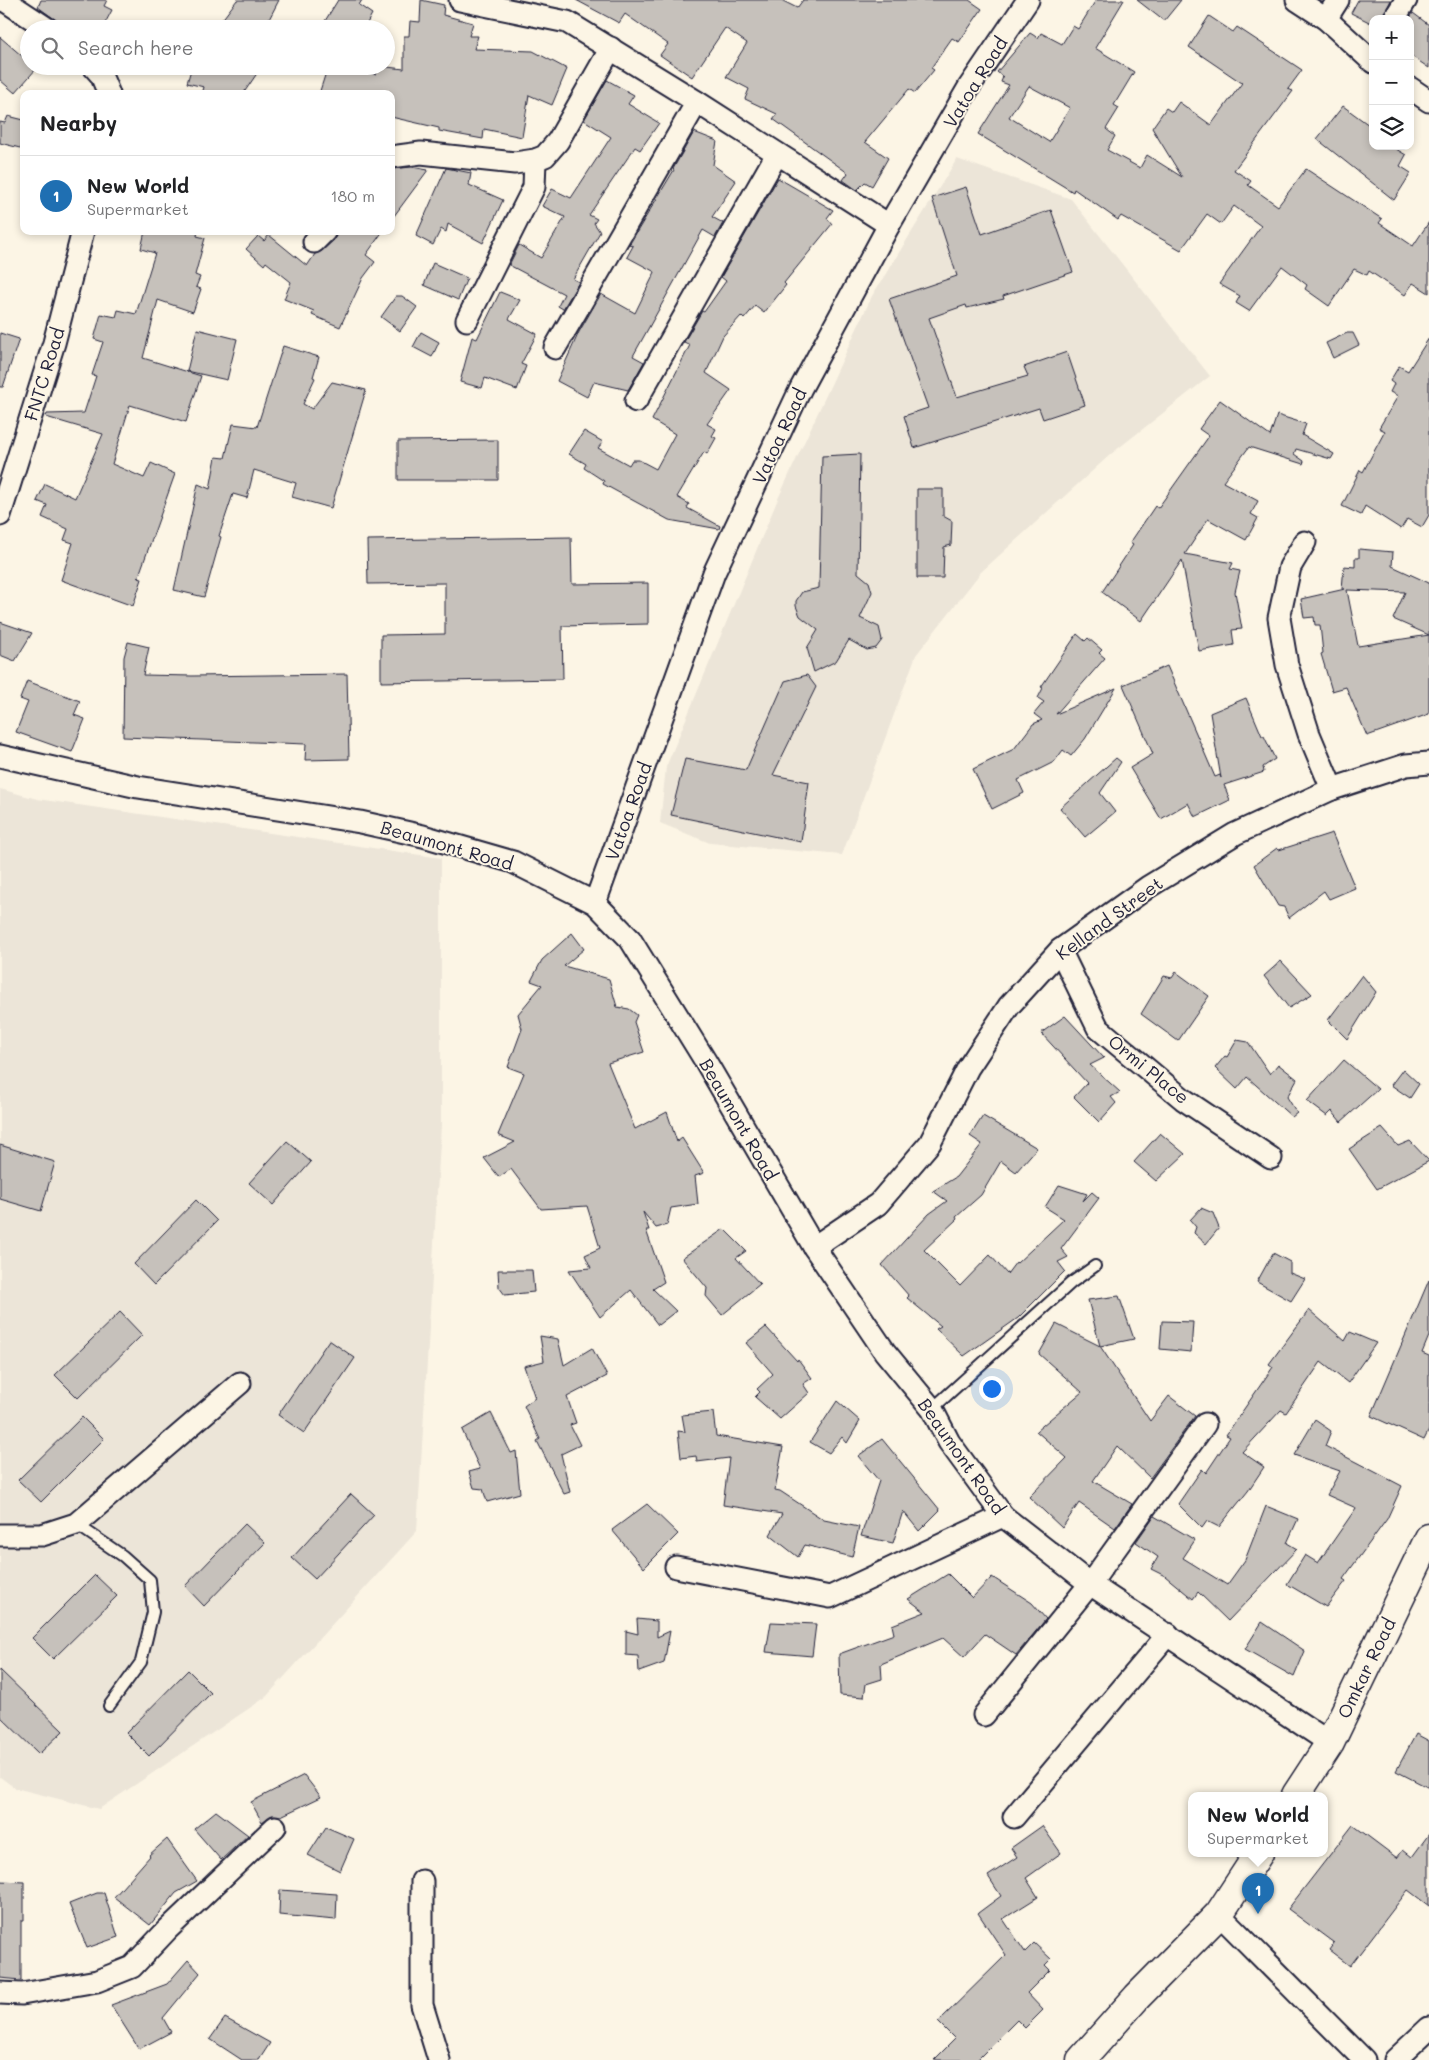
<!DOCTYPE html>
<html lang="en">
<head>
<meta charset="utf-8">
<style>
  :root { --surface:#fff; --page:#f2f2f2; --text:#202124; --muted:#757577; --line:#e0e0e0; --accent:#1f6fb2 }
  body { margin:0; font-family:Mali,sans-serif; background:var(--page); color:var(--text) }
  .controls { position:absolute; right:15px; top:15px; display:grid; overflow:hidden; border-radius:10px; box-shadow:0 2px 8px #0003 }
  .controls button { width:45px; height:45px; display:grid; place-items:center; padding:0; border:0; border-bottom:1px solid var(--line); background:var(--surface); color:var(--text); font:25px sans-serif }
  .you { position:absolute; left:991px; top:1388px; width:18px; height:18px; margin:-12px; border:4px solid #fff; border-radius:50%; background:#1a73e8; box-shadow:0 0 0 8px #1a73e833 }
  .badge { display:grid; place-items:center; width:32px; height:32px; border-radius:50%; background:var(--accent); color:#fff; font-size:16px; font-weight:700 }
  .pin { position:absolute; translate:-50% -41px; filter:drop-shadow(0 1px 2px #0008) }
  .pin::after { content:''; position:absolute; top:26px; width:18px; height:15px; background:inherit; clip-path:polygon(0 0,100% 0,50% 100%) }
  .popup { position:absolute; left:1188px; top:1792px; width:140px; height:65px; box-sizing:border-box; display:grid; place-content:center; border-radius:10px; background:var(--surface); filter:drop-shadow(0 1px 4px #0005); font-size:16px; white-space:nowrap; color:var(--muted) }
  .popup b { font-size:19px; color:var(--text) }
  .popup::after { content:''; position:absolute; left:50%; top:100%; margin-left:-10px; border:10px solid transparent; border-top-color:var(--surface) }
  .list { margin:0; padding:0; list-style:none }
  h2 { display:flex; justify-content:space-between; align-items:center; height:65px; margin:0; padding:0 20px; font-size:21px }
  h2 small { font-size:16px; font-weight:400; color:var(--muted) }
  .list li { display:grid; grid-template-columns:32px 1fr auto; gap:15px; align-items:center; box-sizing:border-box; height:80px; padding:0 20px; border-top:1px solid var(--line) }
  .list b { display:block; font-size:19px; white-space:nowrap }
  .list p { margin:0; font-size:16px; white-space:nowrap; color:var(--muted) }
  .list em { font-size:16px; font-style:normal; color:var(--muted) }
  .icon { flex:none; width:28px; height:28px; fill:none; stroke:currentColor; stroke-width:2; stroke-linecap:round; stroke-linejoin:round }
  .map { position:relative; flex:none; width:1429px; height:2060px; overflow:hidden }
  .search { position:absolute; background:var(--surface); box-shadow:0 2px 8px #0003; left:20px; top:20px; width:375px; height:55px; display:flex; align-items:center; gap:12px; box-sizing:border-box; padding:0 18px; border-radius:28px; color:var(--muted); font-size:19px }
  .panel { position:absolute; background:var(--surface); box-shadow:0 2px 8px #0003; left:20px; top:90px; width:375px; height:145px; border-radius:10px }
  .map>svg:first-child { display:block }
</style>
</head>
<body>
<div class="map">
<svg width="1429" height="2060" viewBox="0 0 1429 2060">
  <rect width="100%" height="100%" fill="#fcf5e5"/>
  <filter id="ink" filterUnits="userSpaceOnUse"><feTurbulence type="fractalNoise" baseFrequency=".02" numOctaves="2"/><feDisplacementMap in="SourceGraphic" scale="10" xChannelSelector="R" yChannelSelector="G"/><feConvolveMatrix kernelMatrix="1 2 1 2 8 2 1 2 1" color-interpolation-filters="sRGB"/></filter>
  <g filter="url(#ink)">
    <g fill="#ece5d8">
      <polygon points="957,159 1071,199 1210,376 1111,454 981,572 916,655 842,855 710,843 660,823 666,767 777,501 872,296"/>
      <polygon points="0,789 37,799 441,858 441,1125 417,1531 266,1697 99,1809 15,1788 0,1777"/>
    </g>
    <g fill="#c6c1bb" stroke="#22223b" fill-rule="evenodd">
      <polygon points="41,0 107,0 104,6 112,10 102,29 68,29 38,7"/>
      <polygon points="237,0 279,0 264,29 215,29"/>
      <polygon points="338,0 362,0 359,5 372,14 364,29 320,29"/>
      <polygon points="421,0 444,5 443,15 473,23 469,36 478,36 474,49 533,51 567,69 552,105 529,95 522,137 484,129 483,139 439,131 439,128 391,117 391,94 319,94 328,66 354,66 376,75 378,66 404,69 404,36 409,36 410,21 420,22"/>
      <polygon points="576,0 781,0 797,8 803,0 969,0 982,9 959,42 952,38 931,68 934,70 915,93 909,89 865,142 888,158 872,186 865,182 857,190 843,180 848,173 773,119 777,114 745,99 749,89 726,77 747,43 725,28 692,77 660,55 668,44 625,14 619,23"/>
      <path d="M1096,0H1124L1095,48L1134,72L1114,105L1119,108L1106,129L1115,136L1107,150L1140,168L1147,155L1182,177L1152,128L1166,108L1172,112L1179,102L1211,125L1242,83L1189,47L1209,16L1233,32L1237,27L1302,70L1288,89L1293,91L1234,170L1251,181L1248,185L1278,206L1306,169L1382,219L1379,223L1413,246L1429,222V293L1413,283L1405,295L1369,271L1367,275L1354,269L1329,306L1305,289L1307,285L1282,266L1249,311L1236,303L1240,296L1219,284L1261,226L1234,206L1221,224L1207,214L1181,250L1121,216L1118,220L1074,189L1073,192L978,134L1009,85L1001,82L1003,77L997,72L1030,33L1038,38L1041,33L1062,44L1073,26L1078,29ZM1029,86L1070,108L1049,142L1009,117Z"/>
      <polygon points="1137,0 1181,0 1164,21"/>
      <polygon points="1358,0 1391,0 1382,19 1373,19 1373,24 1351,13"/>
      <polygon points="1413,13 1429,25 1429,68 1410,55 1409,19"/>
      <polygon points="0,37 29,62 29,66 36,69 15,93 0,80"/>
      <polygon points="192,66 262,66 243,94 202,94 204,87 187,83"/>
      <polygon points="607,80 634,95 628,104 659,123 640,150 635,147 589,215 597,219 594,223 600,232 573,279 579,282 563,309 558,306 564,294 509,265 519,245 541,258 565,217 542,206 552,189 571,198 611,137 584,120"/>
      <polygon points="1343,106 1373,128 1373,146 1391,146 1406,155 1400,166 1411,173 1394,200 1317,139"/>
      <polygon points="8,116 24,120 24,149 0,143 0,122 5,123"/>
      <polygon points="694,132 717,141 713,165 736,181 712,217 723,223 715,237 703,230 633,356 644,362 628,390 594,382 587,397 557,381 579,332 601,294 635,313 655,272 627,257 633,246 629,245 674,170 673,169"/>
      <polygon points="412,167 428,170 391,220 391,169"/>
      <polygon points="446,168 471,173 469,185 503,200 483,243 448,224 446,232 441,229 433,245 416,236"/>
      <polygon points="778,178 833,210 827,218 832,224 784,283 786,285 764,313 755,306 744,319 741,316 723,336 706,373 731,390 707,424 716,429 712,436 716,438 707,454 704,452 677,497 689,504 687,508 720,526 719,529 669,520 603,484 604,481 584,468 586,464 569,454 584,431 603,442 598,448 629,465 632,460 639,460 656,469 675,434 652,420 690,345 684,342 702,311 704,312 726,281 721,277"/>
      <polygon points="966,187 982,234 1051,210 1073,272 1003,296 1004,299 967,308 966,305 929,318 957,397 1028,376 1024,367 1067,352 1085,405 1043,419 1039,408 914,448 904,416 928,408 889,299 957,276 932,198"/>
      <polygon points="145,231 198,231 197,236 205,238 195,275 200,277 196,287 201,289 193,312 158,300 143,358 201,376 186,422 130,405 112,464 144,478 151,463 175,474 138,578 142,579 133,606 61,580 73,543 64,540 68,529 42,517 47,505 37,501 45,484 75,498 103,434 46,417 47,414 84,413 96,376 92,375 103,342 94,339 101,314 116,317 118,310 136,314 155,253 141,249"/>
      <polygon points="337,231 383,231 366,255 375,262 363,278 340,327 312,315 314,311 284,299 291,282 266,262 264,265 246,249 258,236 264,241 269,235 307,266 315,254 322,251 334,240"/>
      <polygon points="433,263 467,278 458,300 424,285"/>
      <polygon points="500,292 520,300 509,319 537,334 521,364 526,366 517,390 485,378 482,388 460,382 472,337 477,339"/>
      <polygon points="396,296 402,296 417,307 400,331 381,317"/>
      <polygon points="197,329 237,339 227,380 187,371"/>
      <polygon points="421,332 439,342 432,357 413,347"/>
      <polygon points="0,333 19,339 3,387 0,387"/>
      <polygon points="1347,333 1353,333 1359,345 1333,358 1326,343"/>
      <polygon points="1429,338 1429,515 1422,527 1407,519 1401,529 1365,506 1361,515 1342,506 1360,470 1363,472 1385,431 1379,428 1398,396 1390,392 1394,384 1390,381 1399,366 1408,371"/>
      <polygon points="283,346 319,357 313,377 315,378 303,404 312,409 332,382 366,390 331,508 292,497 296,483 254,470 247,498 233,494 219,536 221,537 204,597 174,590 198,484 210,489 216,457 225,458 233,424 257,427"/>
      <polygon points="1220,400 1270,436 1277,415 1306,424 1302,435 1334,454 1331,459 1296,449 1294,454 1304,461 1303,464 1249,447 1223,482 1258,501 1251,514 1258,518 1246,540 1208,519 1185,554 1233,563 1230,569 1240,571 1235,592 1242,629 1232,630 1234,645 1199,651 1182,560 1141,621 1102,592 1133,545 1130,543 1155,506 1158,508 1209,436 1199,429"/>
      <polygon points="498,440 498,480 398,480 398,441"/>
      <polygon points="860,454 858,573 869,582 872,592 860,618 879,627 882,640 876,648 867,650 849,640 836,661 814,672 807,648 818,630 800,616 796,606 796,601 802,592 819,588 822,456"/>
      <polygon points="917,489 943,489 943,516 952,521 951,545 944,547 943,578 917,578"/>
      <polygon points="571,537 572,584 648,583 648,624 562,626 563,679 381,682 381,635 445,634 445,583 368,584 367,540"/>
      <polygon points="1359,549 1393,552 1392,566 1429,583 1429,635 1393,619 1405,592 1347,590 1358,646 1429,635 1429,714 1367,736 1346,687 1332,691 1321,654 1323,653 1320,625 1315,625 1314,617 1304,618 1301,599 1345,589 1342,589 1344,566 1355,567 1355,558 1359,558"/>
      <polygon points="0,622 32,633 15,661 0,655"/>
      <polygon points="1077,634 1085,641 1088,638 1102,650 1099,653 1105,658 1056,714 1116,688 1085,739 1071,756 1063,750 1054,762 1018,780 1024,793 992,809 973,769 1014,749 1033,724 1042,720 1034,714 1044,702 1038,698 1043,688 1041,687"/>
      <polygon points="128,642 149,647 143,675 192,676 347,674 349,759 305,760 306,744 123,737 124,657"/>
      <polygon points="1167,666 1215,777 1220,775 1221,778 1210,713 1246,698 1262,736 1264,736 1275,759 1263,767 1264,772 1224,785 1230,800 1195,817 1188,803 1161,819 1130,768 1153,754 1123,685"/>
      <polygon points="807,675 816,687 773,775 809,782 801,842 671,815 685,759 746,770 785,681"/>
      <polygon points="27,681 80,701 74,715 85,719 72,752 16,732 28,702 20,699"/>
      <polygon points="1116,758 1121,762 1100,793 1115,812 1085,837 1060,808"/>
      <polygon points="1332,833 1355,888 1329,899 1324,891 1289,918 1284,907 1278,906 1254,865 1277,848 1279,850"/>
      <polygon points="572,933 584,949 564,966 609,979 617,1007 629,1009 637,1015 634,1022 644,1052 608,1063 635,1129 667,1112 677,1142 682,1138 704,1173 695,1176 698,1204 671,1208 667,1225 656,1228 643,1212 649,1230 646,1230 664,1282 653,1289 676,1311 658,1325 631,1290 600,1317 569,1270 591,1268 585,1255 600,1248 587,1206 541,1209 511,1169 499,1177 484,1158 515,1142 498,1135 524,1073 508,1067 522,1029 518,1014 542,985 531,981 542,960"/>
      <polygon points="1281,961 1312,994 1289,1008 1264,976"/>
      <polygon points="1176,972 1209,996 1178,1041 1141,1014 1164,976 1172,978"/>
      <polygon points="1362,975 1376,992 1347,1039 1328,1020"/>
      <polygon points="1065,1016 1104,1058 1090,1065 1120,1092 1111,1097 1116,1103 1099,1122 1074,1097 1087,1083 1041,1033"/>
      <polygon points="1237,1040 1248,1042 1270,1074 1278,1064 1297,1079 1287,1097 1297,1113 1292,1117 1247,1077 1237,1089 1215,1068 1225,1056 1227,1057"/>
      <polygon points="1344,1060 1378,1089 1341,1122 1332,1111 1327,1116 1307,1101"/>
      <polygon points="1403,1069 1419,1084 1410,1098 1391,1085"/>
      <polygon points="983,1116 1037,1148 1016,1172 1001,1161 981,1195 956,1217 957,1219 924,1250 960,1286 990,1255 1007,1274 1016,1262 1017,1263 1064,1219 1045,1207 1059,1185 1087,1194 1083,1201 1092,1192 1099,1198 1061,1249 1068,1257 1058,1262 1065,1271 1018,1318 964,1356 936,1329 941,1326 907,1298 909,1296 882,1265 929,1214 947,1201 933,1191 956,1177 982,1144 970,1136"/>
      <polygon points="1382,1128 1398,1146 1410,1141 1429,1161 1377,1189 1349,1149"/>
      <polygon points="1160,1133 1185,1154 1156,1181 1134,1162"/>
      <polygon points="287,1141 311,1162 273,1205 249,1183"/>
      <polygon points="0,1145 55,1162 41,1211 0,1199"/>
      <polygon points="196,1200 217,1221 154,1285 134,1264"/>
      <polygon points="1201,1208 1213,1213 1219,1228 1206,1244 1194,1233 1196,1227 1190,1220"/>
      <polygon points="724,1229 746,1251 736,1258 760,1284 722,1315 706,1296 707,1288 682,1258"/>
      <polygon points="1273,1253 1290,1262 1290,1273 1305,1279 1291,1301 1257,1282"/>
      <polygon points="498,1270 532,1270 534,1292 505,1295 499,1287"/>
      <polygon points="1429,1280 1429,1336 1422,1353 1429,1356 1429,1430 1424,1440 1371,1416"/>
      <polygon points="1119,1296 1134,1339 1100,1346 1150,1421 1169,1396 1195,1416 1150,1478 1117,1446 1093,1481 1132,1504 1115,1528 1079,1503 1062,1528 1029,1497 1067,1458 1036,1431 1082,1392 1039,1354 1056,1324 1100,1346 1088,1300"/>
      <polygon points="1309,1310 1345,1341 1350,1332 1376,1343 1348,1383 1321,1362 1286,1413 1281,1410 1242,1452 1264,1467 1248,1491 1219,1527 1207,1521 1202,1528 1178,1504 1202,1469 1206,1473 1230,1437 1226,1435 1273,1367 1269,1364"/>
      <polygon points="120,1312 142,1335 78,1398 55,1375"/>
      <polygon points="1162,1321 1193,1322 1191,1352 1160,1349"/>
      <polygon points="766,1327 797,1361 798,1359 812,1378 803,1384 809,1393 780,1419 755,1397 760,1392 757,1389 773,1374 746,1343"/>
      <polygon points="540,1336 558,1339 564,1365 592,1348 607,1376 567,1397 576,1423 570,1425 580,1445 561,1454 570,1492 564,1494 537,1441 540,1439 524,1406 535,1398 524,1366 544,1361"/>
      <polygon points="329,1340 355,1358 304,1433 278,1415"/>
      <polygon points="837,1401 860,1421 847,1443 842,1437 829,1453 810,1442"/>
      <polygon points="713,1412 716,1436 783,1447 775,1490 780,1491 824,1520 859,1527 852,1557 805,1545 798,1557 770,1535 782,1514 723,1505 729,1458 697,1462 696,1456 681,1458 678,1431 685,1432 682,1415"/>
      <polygon points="491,1413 511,1453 516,1451 520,1493 487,1502 483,1489 474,1488 469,1472 480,1469 462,1430"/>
      <polygon points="82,1417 104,1439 41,1502 18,1480"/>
      <polygon points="1315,1420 1331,1431 1325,1446 1402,1486 1387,1519 1343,1579 1346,1581 1326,1607 1287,1584 1305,1555 1318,1563 1356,1508 1327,1495 1340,1471 1294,1455"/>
      <polygon points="882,1439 940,1510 919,1531 903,1511 893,1543 861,1536 879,1481 858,1456"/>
      <polygon points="351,1494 374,1515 315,1579 292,1558"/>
      <polygon points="647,1504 678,1534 644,1568 612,1530"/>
      <polygon points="1266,1506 1298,1519 1287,1543 1297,1549 1228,1621 1198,1592 1193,1599 1165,1576 1151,1569 1158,1557 1136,1542 1154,1516 1195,1540 1183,1558 1227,1585 1245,1560"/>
      <polygon points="245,1524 265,1543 204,1606 185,1586"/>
      <polygon points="948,1574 972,1598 992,1577 1032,1603 1046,1619 1016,1655 985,1634 964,1657 943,1638 881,1664 882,1679 866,1684 864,1697 840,1695 839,1654 894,1634 892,1625 925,1612 908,1599"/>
      <polygon points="95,1575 117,1596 53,1659 32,1638"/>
      <polygon points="637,1619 657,1621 657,1637 670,1631 664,1663 639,1672 638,1656 626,1655 626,1631 638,1634"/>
      <polygon points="771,1622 816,1624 812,1656 766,1652"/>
      <polygon points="1262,1622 1305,1651 1294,1677 1245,1649"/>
      <polygon points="0,1670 63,1731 39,1754 0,1716"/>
      <polygon points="188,1670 211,1693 149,1756 126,1733"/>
      <polygon points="1416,1734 1429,1741 1429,1788 1396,1771"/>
      <polygon points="304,1775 321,1797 281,1816 272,1815 262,1822 251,1802"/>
      <polygon points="216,1811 248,1835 221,1860 194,1829"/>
      <polygon points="1353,1825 1397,1858 1403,1850 1412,1857 1429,1834 1429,1906 1408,1890 1350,1966 1329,1950 1334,1943 1288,1909"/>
      <polygon points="1042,1826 1061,1853 1026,1878 1038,1897 1003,1919 1025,1952 1034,1943 1051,1959 1045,1965 1050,1970 1027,1993 1043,2010 1025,2028 1017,2020 977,2060 934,2060 955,2039 938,2022 1006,1955 978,1913 1001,1896 988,1876 1017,1857 1011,1848"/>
      <polygon points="326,1827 354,1839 340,1871 308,1855"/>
      <polygon points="167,1839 197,1881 176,1893 150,1925 114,1897 150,1856 149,1855"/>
      <polygon points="0,1881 24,1882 24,1921 21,1921 21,1980 0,1978"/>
      <polygon points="280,1890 337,1894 336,1920 279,1915"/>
      <polygon points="97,1893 104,1893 118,1937 87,1948 69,1904"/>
      <polygon points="188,1960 200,1973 163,2018 171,2032 139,2049 111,2005 167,1984"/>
      <polygon points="225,2018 270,2043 259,2060 242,2060 210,2039"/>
    </g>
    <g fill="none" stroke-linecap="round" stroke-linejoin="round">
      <defs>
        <g id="lane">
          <polyline points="932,1409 1071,1283 1095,1266"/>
          <polyline points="76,1524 123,1556 150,1580 153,1612 141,1662 109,1706"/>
        </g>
        <g id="street">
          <polyline points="4,0 48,29"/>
          <polyline points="460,0 567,22 697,102 889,225"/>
          <polyline points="1297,0 1326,19 1373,62"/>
          <polyline points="1326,19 1338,0"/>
          <polyline points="1394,19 1406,0"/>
          <polyline points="93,66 101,75 109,94"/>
          <polyline points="1410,88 1429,101"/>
          <polyline points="391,157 421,153 515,163 535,160 545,156 558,141 611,48"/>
          <polyline points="314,242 325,231"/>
          <polyline points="467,320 534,187 535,160"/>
          <polyline points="555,348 697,102"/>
          <polyline points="636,401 777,154"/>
          <polyline points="0,515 54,343 83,231"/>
          <polyline points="1305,542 1290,567 1279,618 1287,665 1309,734 1332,789"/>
          <polyline points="0,756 138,787 360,822 423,836 513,862 595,903 630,939 706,1062 814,1247 885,1352 932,1409 949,1442 1003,1516 1090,1584 1330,1743"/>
          <polyline points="595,903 714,573 801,388 889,225 969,87 1028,0"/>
          <polyline points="1060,950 1098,1028 1183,1099 1271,1158"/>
          <polyline points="814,1247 878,1204 930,1143 968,1068 1009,1006 1060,950 1148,887 1235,834 1332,789 1406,765 1429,763"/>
          <polyline points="0,1535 42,1535 76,1524 240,1383"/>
          <polyline points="676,1567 830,1597 1003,1516"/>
          <polyline points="984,1715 1090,1584 1205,1424"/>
          <polyline points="1014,1817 1168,1634"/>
          <polyline points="422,1881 422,2005 439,2060"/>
          <polyline points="1219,1914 1364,2060"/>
          <polyline points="0,1993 22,1994 97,1981 132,1967 167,1930 275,1827"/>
          <polyline points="1395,2060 1429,2028"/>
        </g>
        <g id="secondary">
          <polyline points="1296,1795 1330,1743 1429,1538"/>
          <polyline points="1081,2060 1137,1997 1219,1914 1259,1853"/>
        </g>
      </defs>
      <use href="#lane" stroke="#22223b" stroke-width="14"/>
      <use href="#street" stroke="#22223b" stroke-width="25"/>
      <use href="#secondary" stroke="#22223b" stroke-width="31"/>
      <use href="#lane" stroke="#fcf5e5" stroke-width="10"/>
      <use href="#street" stroke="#fcf5e5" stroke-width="21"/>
      <use href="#secondary" stroke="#fcf5e5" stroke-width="28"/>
    </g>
  </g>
  <g text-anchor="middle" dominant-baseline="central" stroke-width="4" stroke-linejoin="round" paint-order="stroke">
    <g font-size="18" fill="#22223b" stroke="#fcf5e5">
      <text transform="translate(975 82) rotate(-58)">Vatoa Road</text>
      <text transform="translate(44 374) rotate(-73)">FNTC Road</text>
      <text transform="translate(779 436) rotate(-65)">Vatoa Road</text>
      <text transform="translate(628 811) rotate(-70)">Vatoa Road</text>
      <text transform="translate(447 845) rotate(16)">Beaumont Road</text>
      <text transform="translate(1109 918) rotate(-36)">Kelland Street</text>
      <text transform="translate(1149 1069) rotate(39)">Ormi Place</text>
      <text transform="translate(739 1119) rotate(60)">Beaumont Road</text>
      <text transform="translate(962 1456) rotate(55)">Beaumont Road</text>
      <text transform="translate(1366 1668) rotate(-64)">Omkar Road</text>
    </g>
  </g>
</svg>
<div class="controls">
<button>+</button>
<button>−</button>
<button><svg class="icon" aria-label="layers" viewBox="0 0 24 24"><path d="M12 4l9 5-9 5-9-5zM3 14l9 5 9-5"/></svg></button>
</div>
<div class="you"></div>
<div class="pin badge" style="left:1258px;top:1914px">1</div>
<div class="popup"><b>New World</b>Supermarket</div>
<div class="search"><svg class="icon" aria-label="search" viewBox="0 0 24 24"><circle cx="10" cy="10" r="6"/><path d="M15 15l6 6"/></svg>Search here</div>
<section class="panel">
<h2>Nearby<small></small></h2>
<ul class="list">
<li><span class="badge">1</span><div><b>New World</b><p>Supermarket</p></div><em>180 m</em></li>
</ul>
</section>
</div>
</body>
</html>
